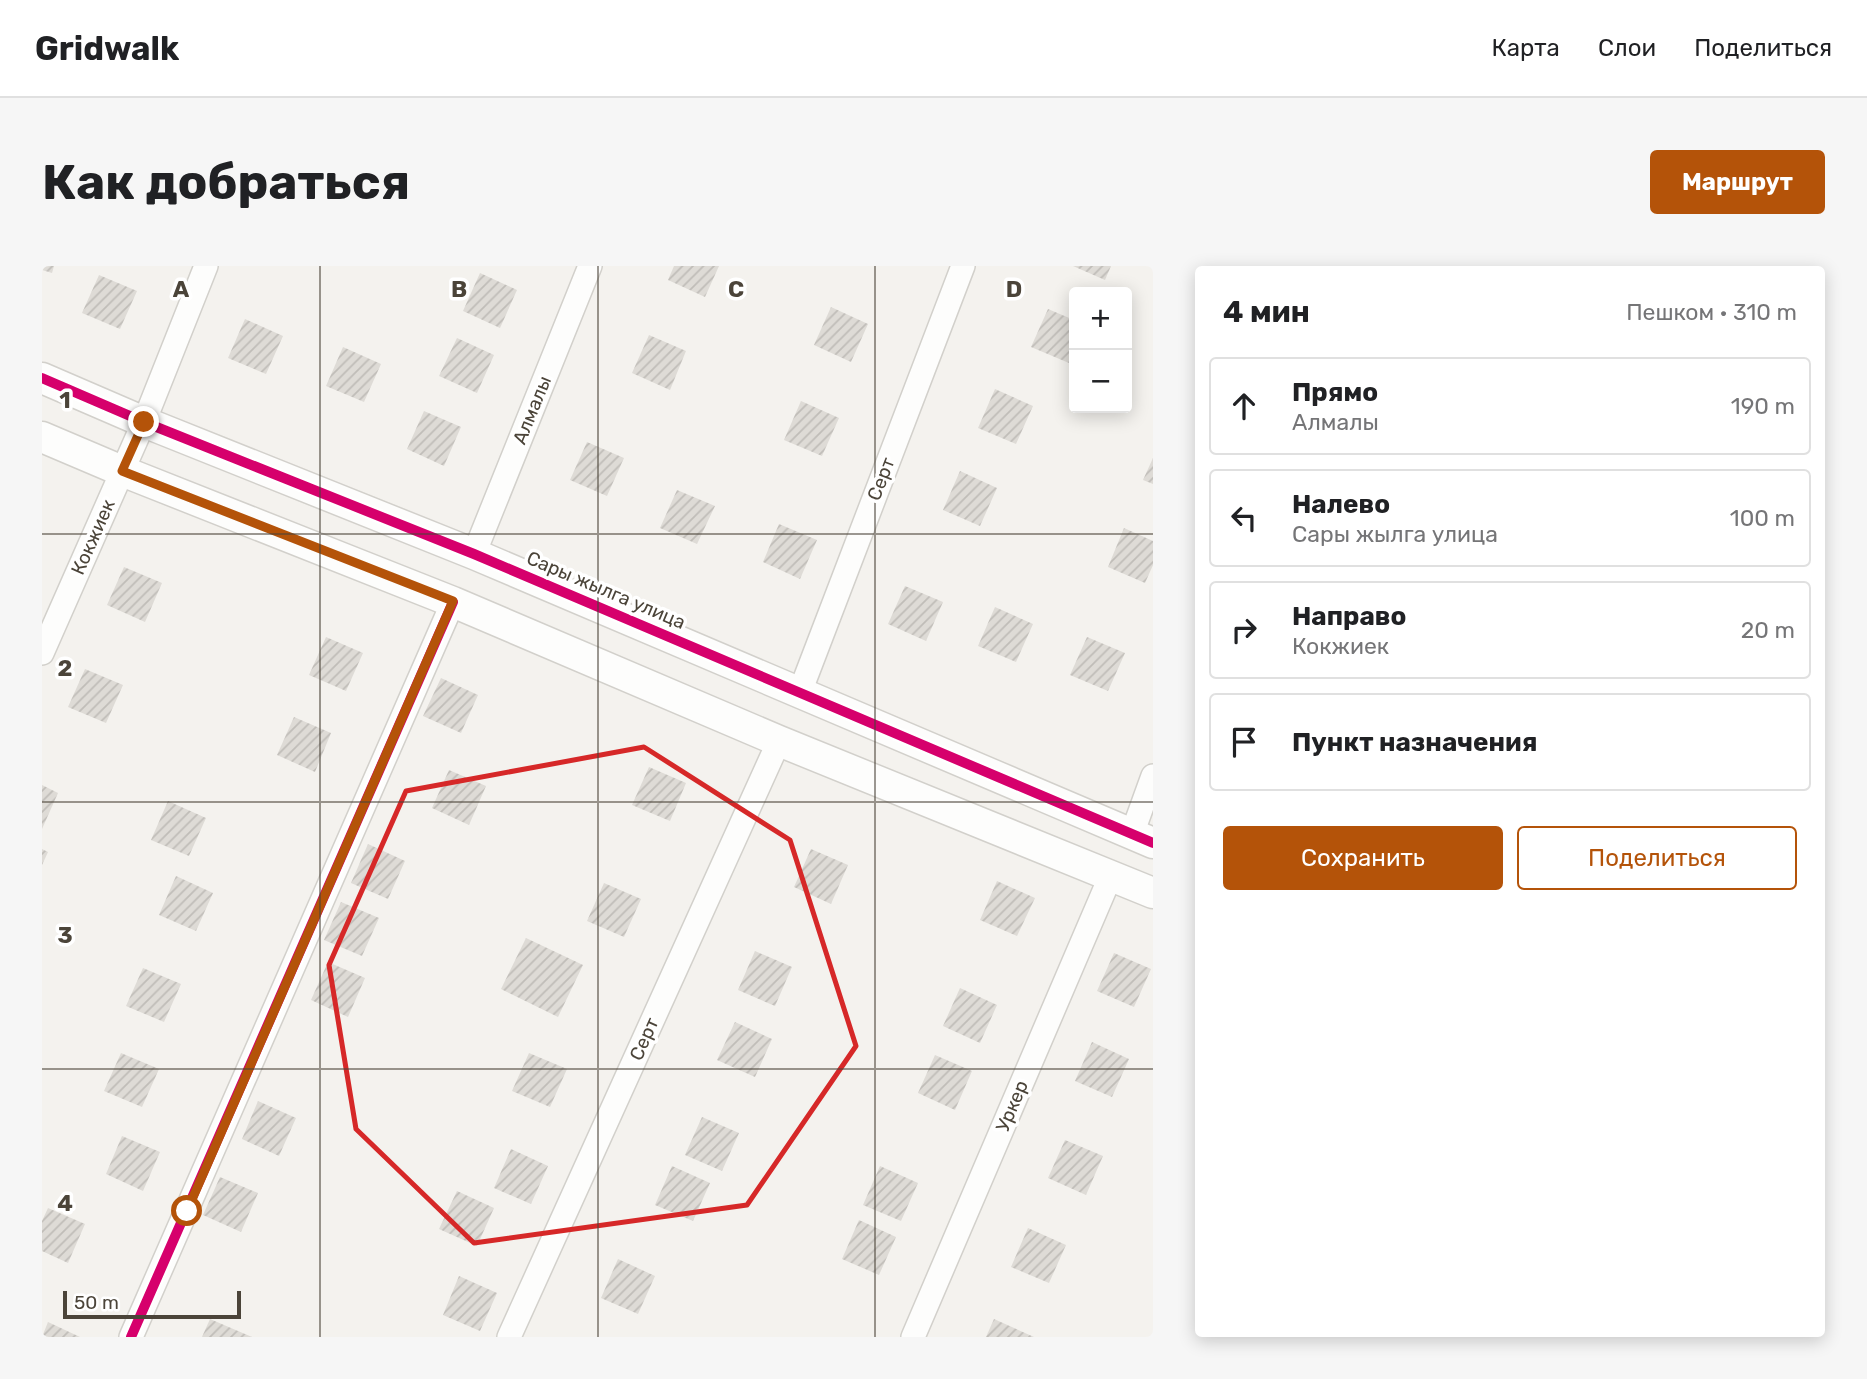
<!DOCTYPE html>
<html lang="ru">
<head>
<meta charset="utf-8">
<style>
  :root { --surface:#fff; --page:#f6f6f6; --text:#202124; --muted:#757577; --line:#e0e0e0; --accent:#b45309 }
  body { margin:0; font-family:Rubik,sans-serif; background:var(--page); color:var(--text) }
  .controls { position:absolute; right:21px; top:21px; display:grid; overflow:hidden; border-radius:7px; box-shadow:0 4px 18px #0003 }
  .controls button { width:63px; height:63px; display:grid; place-items:center; padding:0; border:0; border-bottom:2px solid var(--line); background:var(--surface); color:var(--text); font:35px sans-serif }
  .scale { position:absolute; left:21px; bottom:18px; width:178px; box-sizing:border-box; padding-left:7px; border:4px solid #4b4439; border-top:0; font-size:19px; line-height:24px; white-space:nowrap; color:#4b4439; -webkit-text-stroke:5px #fff; paint-order:stroke }
  .stop { position:absolute; width:21px; height:21px; margin:-16px; border:5px solid #b45309; border-radius:50%; background:#fff }
  .stop.end { background:#b45309; border-color:#fff; box-shadow:0 2px 7px #0008 }
  .list { margin:0; padding:0; list-style:none }
  h2 { display:flex; justify-content:space-between; align-items:center; height:91px; margin:0; padding:0 28px; font-size:30px }
  h2 small { font-size:23px; font-weight:400; color:var(--muted) }
  .list li { display:grid; grid-template-columns:46px 1fr auto; gap:21px; align-items:center; box-sizing:border-box; height:98px; margin:0 14px 14px; padding:0 14px; border:2px solid var(--line); border-radius:7px }
  .list b { display:block; font-size:26px; white-space:nowrap }
  .list p { margin:0; font-size:23px; white-space:nowrap; color:var(--muted) }
  .list em { font-size:23px; font-style:normal; color:var(--muted) }
  .actions { display:flex; gap:14px; padding:21px 28px }
  .actions a { flex:1; padding:16px 0; border:2px solid var(--accent); border-radius:7px; text-align:center; font-size:24px; color:var(--accent) }
  .actions .main { background:var(--accent); color:#fff }
  .icon { flex:none; width:38px; height:38px; fill:none; stroke:currentColor; stroke-width:2; stroke-linecap:round; stroke-linejoin:round }
  .map { position:relative; flex:none; width:1111px; height:1071px; overflow:hidden; border-radius:7px }
  header { display:flex; align-items:center; gap:42px; box-sizing:border-box; height:98px; padding:0 35px; background:var(--surface); border-bottom:2px solid var(--line) }
  header strong { font-size:33px }
  nav { display:flex; gap:38px; margin-inline-start:auto; font-size:24px }
  .intro { display:flex; align-items:center; justify-content:space-between; box-sizing:border-box; height:168px; padding:0 42px }
  h1 { margin:0; font-size:49px }
  .button { padding:18px 32px; border-radius:7px; background:var(--accent); color:#fff; font-size:24px; font-weight:700 }
  main { display:flex; gap:42px; padding:0 42px }
  aside { flex:1; background:var(--surface); border-radius:7px; box-shadow:0 4px 18px #0003 }
  .map>svg:first-child { display:block }
</style>
</head>
<body>
<header>
<strong>Gridwalk</strong>
<nav><a>Карта</a><a>Слои</a><a>Поделиться</a></nav>
</header>
<div class="intro"><h1>Как добраться</h1><a class="button">Маршрут</a></div>
<main>
<div class="map">
<svg width="1111" height="1071" viewBox="0 0 1111 1071">
  <defs>
    <pattern id="building-hatch" width="6" height="6" patternUnits="userSpaceOnUse" patternTransform="scale(1.75)"><rect width="6" height="6" fill="#dedbd6"/><path d="M-1 1l2-2M0 6l6-6M5 7l2-2" fill="none" stroke="#c0bdb8"/></pattern>
  </defs>
  <rect width="100%" height="100%" fill="#f4f2ee"/>
  <g fill="url(#building-hatch)">
    <polygon points="0,0 12,0 10,7 0,4"/>
    <polygon points="632,0 677,0 663,31 626,14"/>
    <polygon points="1031,0 1069,0 1063,14"/>
    <polygon points="438,7 475,24 458,62 421,45"/>
    <polygon points="57,9 95,25 78,63 40,47"/>
    <polygon points="789,41 826,58 809,96 772,79"/>
    <polygon points="1006,43 1032,54 1032,85 1027,97 989,81"/>
    <polygon points="203,53 241,70 224,108 186,92"/>
    <polygon points="607,69 644,85 628,124 590,107"/>
    <polygon points="415,72 452,89 435,127 397,110"/>
    <polygon points="301,81 339,98 322,136 284,120"/>
    <polygon points="953,123 991,140 974,178 936,162"/>
    <polygon points="759,135 797,152 780,190 742,174"/>
    <polygon points="382,145 419,161 402,200 365,183"/>
    <polygon points="545,176 582,192 565,230 528,214"/>
    <polygon points="1111,192 1111,218 1101,214"/>
    <polygon points="918,205 955,222 938,260 901,244"/>
    <polygon points="635,224 673,240 655,278 618,262"/>
    <polygon points="737,258 775,274 758,313 721,296"/>
    <polygon points="1082,262 1111,275 1111,299 1103,317 1066,301"/>
    <polygon points="82,301 120,317 103,356 65,339"/>
    <polygon points="863,320 901,336 884,375 846,358"/>
    <polygon points="953,341 991,358 974,396 936,380"/>
    <polygon points="284,371 321,387 304,425 267,409"/>
    <polygon points="1045,371 1083,387 1066,425 1028,409"/>
    <polygon points="43,403 81,419 64,457 26,441"/>
    <polygon points="399,412 436,429 419,467 381,450"/>
    <polygon points="252,451 289,467 273,506 235,489"/>
    <polygon points="607,501 644,517 628,555 590,539"/>
    <polygon points="407,504 444,520 427,559 390,542"/>
    <polygon points="0,519 16,527 0,563"/>
    <polygon points="126,535 164,552 147,590 109,574"/>
    <polygon points="326,578 363,595 346,633 309,617"/>
    <polygon points="0,583 6,586 0,599"/>
    <polygon points="769,583 806,599 789,638 752,621"/>
    <polygon points="134,610 171,627 154,665 117,649"/>
    <polygon points="955,615 993,632 975,670 938,654"/>
    <polygon points="562,617 599,633 582,671 545,655"/>
    <polygon points="299,636 337,652 320,690 282,674"/>
    <polygon points="484,672 541,699 516,751 459,723"/>
    <polygon points="713,685 750,701 733,740 696,724"/>
    <polygon points="1072,687 1109,703 1092,741 1055,725"/>
    <polygon points="286,696 323,712 306,751 269,734"/>
    <polygon points="101,702 139,718 122,756 84,740"/>
    <polygon points="918,722 955,739 938,777 901,760"/>
    <polygon points="693,756 730,773 713,811 675,794"/>
    <polygon points="1050,776 1087,793 1070,831 1033,815"/>
    <polygon points="79,787 117,803 100,841 62,825"/>
    <polygon points="487,787 525,803 508,841 470,825"/>
    <polygon points="893,789 930,805 913,844 876,827"/>
    <polygon points="216,835 254,852 237,890 200,873"/>
    <polygon points="660,851 697,867 680,905 643,889"/>
    <polygon points="80,870 118,886 101,925 64,908"/>
    <polygon points="1023,874 1061,890 1044,929 1006,912"/>
    <polygon points="469,883 506,900 489,938 452,922"/>
    <polygon points="630,900 668,917 651,955 613,939"/>
    <polygon points="838,900 876,917 859,955 821,939"/>
    <polygon points="178,911 216,927 199,966 161,949"/>
    <polygon points="415,925 452,942 435,980 397,963"/>
    <polygon points="6,942 43,958 26,997 0,985 0,955"/>
    <polygon points="817,954 854,971 837,1009 800,993"/>
    <polygon points="986,962 1024,979 1007,1017 969,1001"/>
    <polygon points="576,993 613,1010 596,1048 559,1032"/>
    <polygon points="417,1010 455,1027 438,1065 401,1049"/>
    <polygon points="168,1053 210,1071 160,1071"/>
    <polygon points="952,1053 992,1071 944,1071"/>
    <polygon points="6,1056 38,1071 0,1071"/>
  </g>
  <g fill="none" stroke-linecap="round" stroke-linejoin="round">
    <defs>
      <g id="minor">
        <polyline points="432,288 548,0"/>
        <polyline points="0,387 102,156 164,0"/>
        <polyline points="758,426 921,0"/>
        <polyline points="1090,568 1111,510"/>
        <polyline points="89,1071 411,336"/>
        <polyline points="467,1071 737,475"/>
        <polyline points="871,1071 1069,609"/>
      </g>
      <g id="tertiary">
        <polyline points="0,112 102,156 432,288 1111,577"/>
        <polyline points="0,171 80,205 411,336 737,475 1111,627"/>
      </g>
    </defs>
    <use href="#minor" stroke="#d2d0cb" stroke-width="26"/>
    <use href="#tertiary" stroke="#d2d0cb" stroke-width="33"/>
    <use href="#minor" stroke="#fdfdfc" stroke-width="23"/>
    <use href="#tertiary" stroke="#fdfdfc" stroke-width="30"/>
    <defs>
      <g id="cycleway">
        <polyline points="0,112 102,156 432,288 1111,577"/>
        <polyline points="89,1071 411,336"/>
      </g>
    </defs>
    <use href="#cycleway" stroke="#fff" stroke-width="15"/>
    <use href="#cycleway" stroke="#d6006c" stroke-width="10"/>
  </g>
  <g fill="none" stroke-linecap="round" stroke-linejoin="round">
    <polyline stroke="#b45309" stroke-width="9" points="102,156 80,205 411,335 145,945"/>
  </g>
  <path fill="none" stroke="#d62828" stroke-width="5" stroke-linejoin="round" d="M602,481L748,574L814,780L705,939L432,977L314,863L287,699L364,525Z"/>
  <path fill="none" stroke="#4b4439" stroke-width="2" stroke-opacity="0.55" d="M278,0V1071M556,0V1071M833,0V1071M0,268H1111M0,536H1111M0,803H1111"/>
  <g text-anchor="middle" dominant-baseline="central" stroke-width="7" stroke-linejoin="round" paint-order="stroke">
    <g font-size="19" fill="#4b4439" stroke="#fff">
      <text transform="translate(490 144) rotate(-68)">Алмалы</text>
      <text transform="translate(839 213) rotate(-69)">Серт</text>
      <text transform="translate(51 271) rotate(-66)">Кокжиек</text>
      <text transform="translate(564 324) rotate(23)">Сары жылга улица</text>
      <text transform="translate(602 773) rotate(-66)">Серт</text>
      <text transform="translate(970 840) rotate(-67)">Уркер</text>
    </g>
  </g>
  <g font-size="23" text-anchor="middle" font-weight="bold" fill="#4b4439" stroke="#fff" stroke-width="7" stroke-linejoin="round" paint-order="stroke">
    <text x="139" y="31">A</text>
    <text x="417" y="31">B</text>
    <text x="694" y="31">C</text>
    <text x="972" y="31">D</text>
    <text x="23" y="142">1</text>
    <text x="23" y="410">2</text>
    <text x="23" y="677">3</text>
    <text x="23" y="945">4</text>
  </g>
</svg>
<div class="controls">
<button>+</button>
<button>−</button>
</div>
<div class="scale">50 m</div>
<div class="stop" style="left:145px;top:945px"></div>
<div class="stop end" style="left:102px;top:156px"></div>
</div>
<aside>
<h2>4 мин<small>Пешком · 310 m</small></h2>
<ul class="list">
<li><svg class="icon" aria-label="ahead" viewBox="0 0 24 24"><path d="M12 20V5M6 11l6-6 6 6"/></svg><div><b>Прямо</b><p>Алмалы</p></div><em>190 m</em></li>
<li><svg class="icon" aria-label="left" viewBox="0 0 24 24"><path d="M17 20v-9H6M10 6l-5 5 5 5"/></svg><div><b>Налево</b><p>Сары жылга улица</p></div><em>100 m</em></li>
<li><svg class="icon" aria-label="right" viewBox="0 0 24 24"><path d="M7 20v-9h11M14 6l5 5-5 5"/></svg><div><b>Направо</b><p>Кокжиек</p></div><em>20 m</em></li>
<li><svg class="icon" aria-label="arrive" viewBox="0 0 24 24"><path d="M6 21V4h12l-3 4 3 4H6"/></svg><div><b>Пункт назначения</b></div></li>
</ul>
<div class="actions"><a class="main">Сохранить</a><a>Поделиться</a></div>
</aside>
</main>
</body>
</html>
